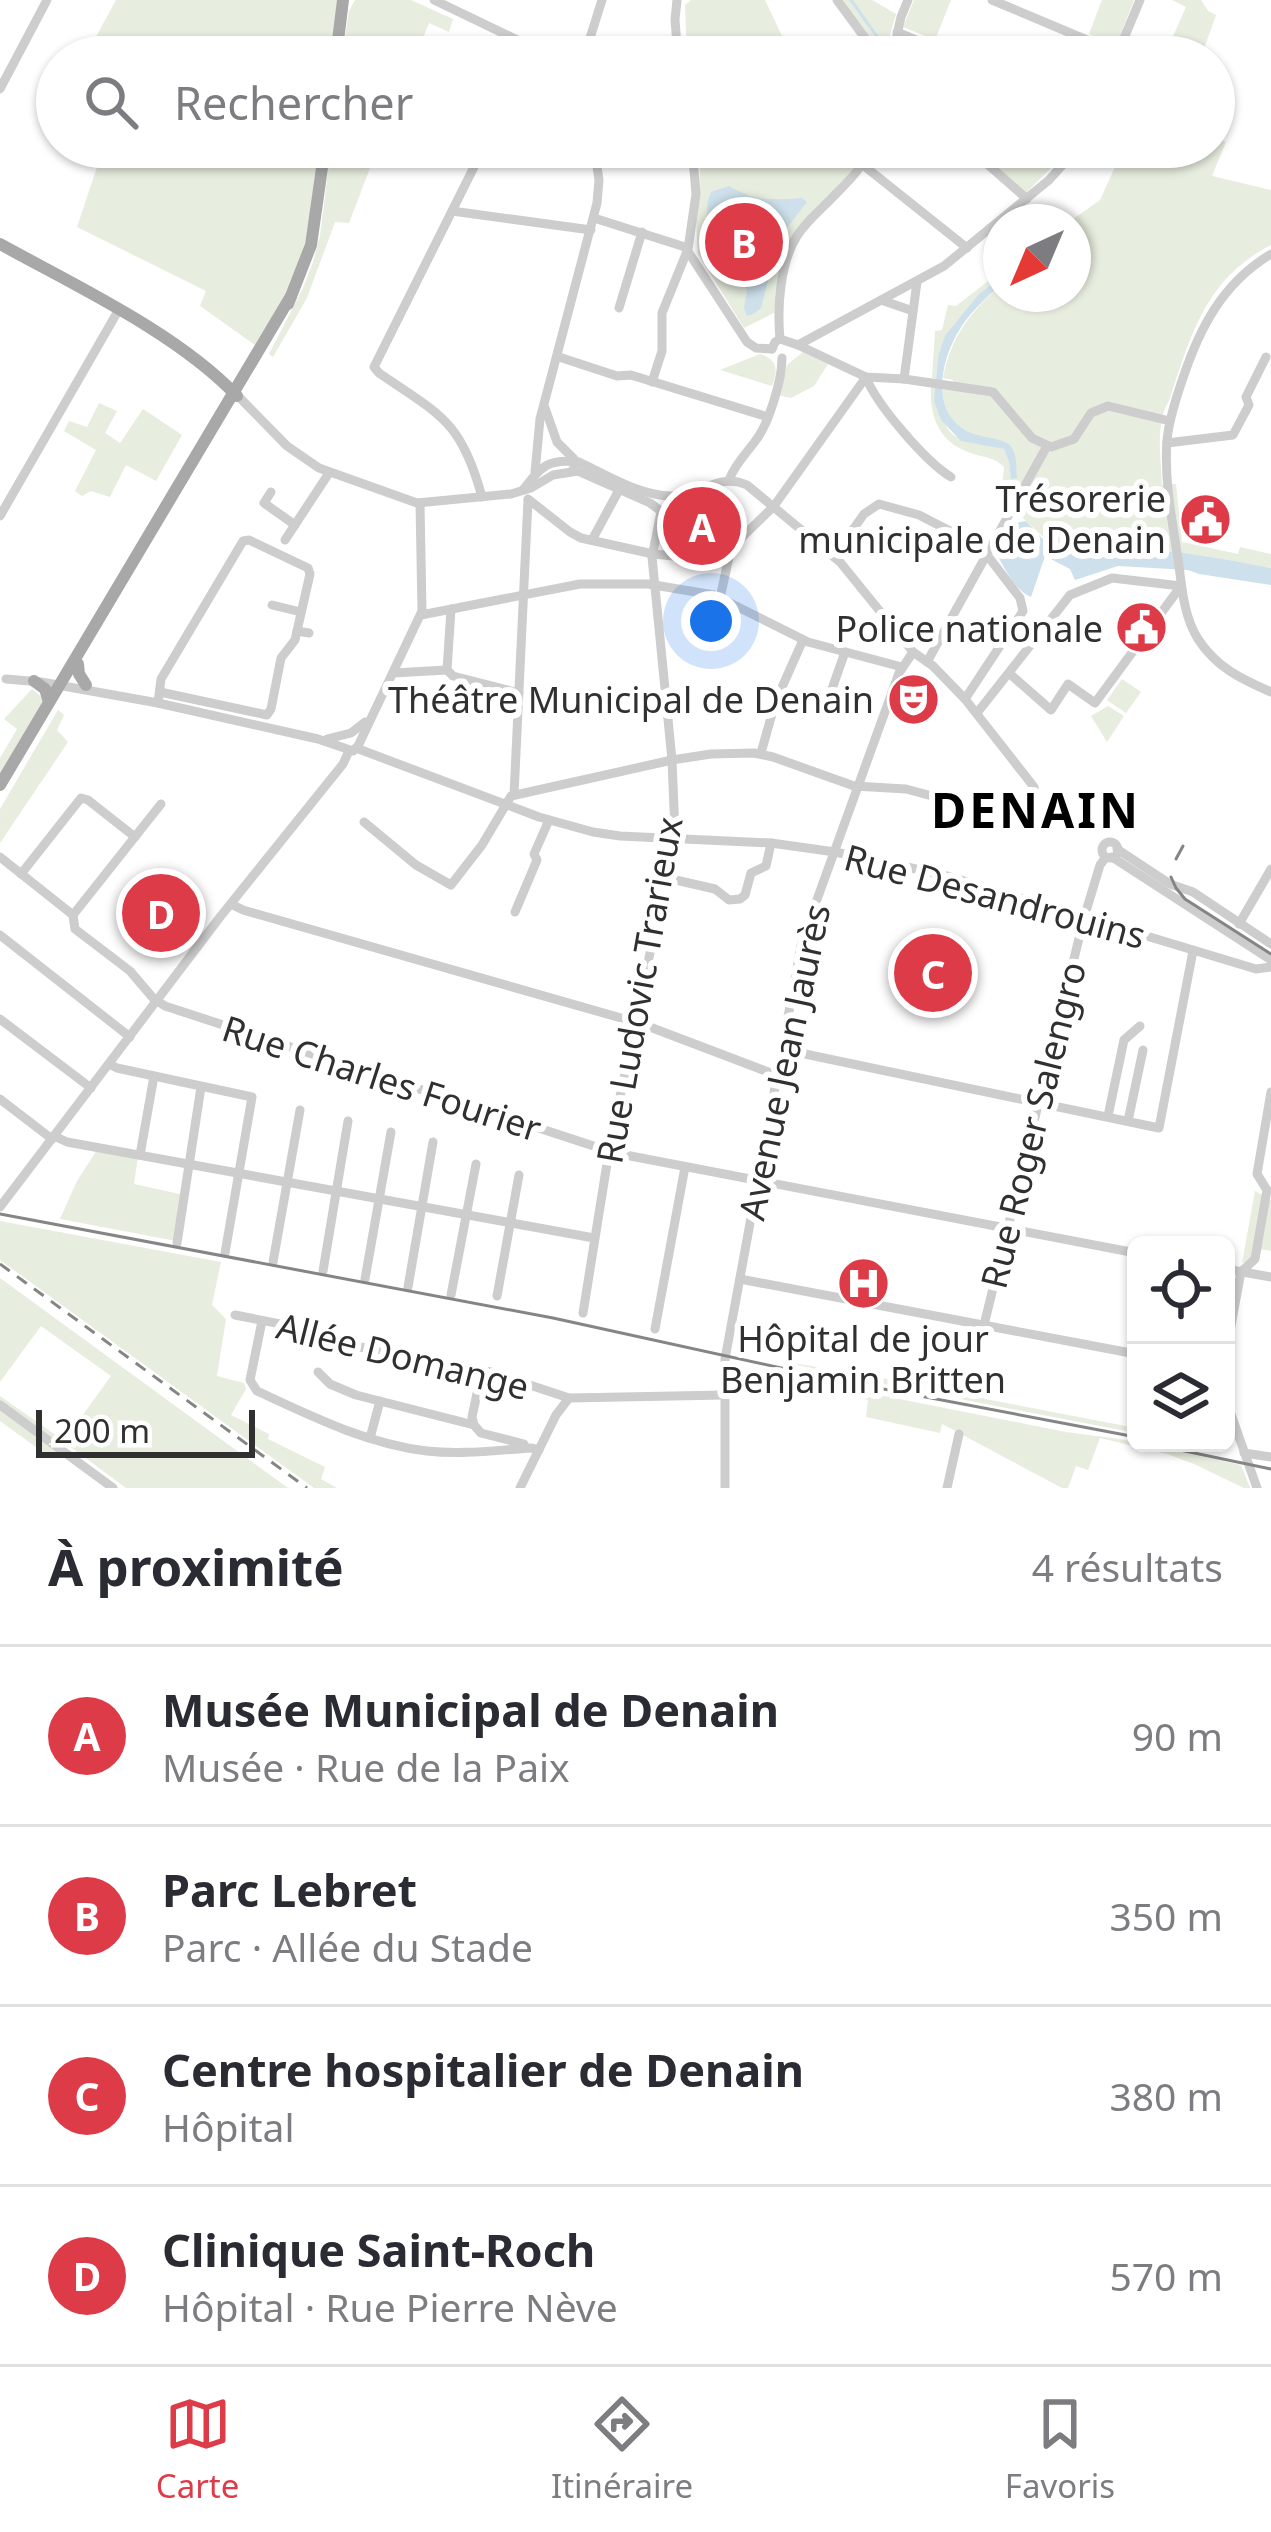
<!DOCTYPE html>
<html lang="fr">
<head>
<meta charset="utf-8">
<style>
  :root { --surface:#fff; --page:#f2f2f3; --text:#2b2b33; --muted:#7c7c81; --line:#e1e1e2; --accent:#de3b49 }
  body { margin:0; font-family:"Noto Sans",sans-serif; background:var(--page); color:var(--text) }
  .controls { position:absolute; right:36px; bottom:36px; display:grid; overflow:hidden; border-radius:18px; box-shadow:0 3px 9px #0004 }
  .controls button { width:108px; height:108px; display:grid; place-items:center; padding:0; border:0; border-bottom:3px solid var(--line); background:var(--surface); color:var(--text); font:60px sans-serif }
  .compass { position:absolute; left:983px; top:204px; width:108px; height:108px; border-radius:50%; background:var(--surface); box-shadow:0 3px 9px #0004; rotate:224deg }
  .scale { position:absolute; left:36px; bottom:30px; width:219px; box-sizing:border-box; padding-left:12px; border:6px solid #303030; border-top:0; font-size:33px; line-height:42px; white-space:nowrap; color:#303030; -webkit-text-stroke:9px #fff; paint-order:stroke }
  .you { position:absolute; left:711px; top:621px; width:42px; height:42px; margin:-30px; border:9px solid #fff; border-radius:50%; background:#1a73e8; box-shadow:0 0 0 18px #1a73e833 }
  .badge { display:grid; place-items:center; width:78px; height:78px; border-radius:50%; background:var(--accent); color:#fff; font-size:39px; font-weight:700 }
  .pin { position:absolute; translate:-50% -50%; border:6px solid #fff; box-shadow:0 3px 12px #0006 }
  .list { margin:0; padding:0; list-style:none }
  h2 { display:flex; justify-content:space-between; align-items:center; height:156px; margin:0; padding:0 48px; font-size:51px }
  h2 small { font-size:39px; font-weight:400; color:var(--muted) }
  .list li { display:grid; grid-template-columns:78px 1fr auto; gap:36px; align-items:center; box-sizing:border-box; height:180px; padding:0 48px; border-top:3px solid var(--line) }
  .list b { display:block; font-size:45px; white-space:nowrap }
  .list p { margin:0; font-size:39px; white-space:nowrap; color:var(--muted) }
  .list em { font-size:39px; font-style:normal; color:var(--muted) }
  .icon { flex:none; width:66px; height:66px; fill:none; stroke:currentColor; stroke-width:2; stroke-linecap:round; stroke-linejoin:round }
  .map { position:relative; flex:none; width:1271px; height:1488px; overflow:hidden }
  .search { position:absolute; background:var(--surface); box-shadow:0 3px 9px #0004; left:36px; right:36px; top:36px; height:132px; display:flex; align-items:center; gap:30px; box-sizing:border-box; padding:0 42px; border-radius:66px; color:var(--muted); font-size:45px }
  .sheet { height:876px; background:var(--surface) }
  nav { display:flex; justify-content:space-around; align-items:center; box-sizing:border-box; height:168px; border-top:3px solid var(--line); background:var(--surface); font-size:33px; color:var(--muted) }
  nav a { display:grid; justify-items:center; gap:6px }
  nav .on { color:var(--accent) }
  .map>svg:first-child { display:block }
</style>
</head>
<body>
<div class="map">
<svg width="1271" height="1488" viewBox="0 0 1271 1488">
  <rect width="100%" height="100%" fill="#fff"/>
  <g fill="#e7eddf">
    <polygon points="116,0 337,0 332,57 85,57"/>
    <polygon points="355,0 411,0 453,19 449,32 429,23 415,57 342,57 349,11"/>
    <polygon points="691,0 765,0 784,40 811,57 687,57 685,5"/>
    <polygon points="841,0 872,0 896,14 885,53 877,50"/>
    <polygon points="914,0 951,0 935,40 903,27"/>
    <polygon points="1102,0 1134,0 1118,41 1110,43 1089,34"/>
    <polygon points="1172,0 1201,0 1208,11 1216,15 1201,57 1164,57 1186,7"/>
    <path d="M1214,137L1226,142L1212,176L1271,190V245C1205,279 1191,335 1169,401C1155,422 1161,459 1162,485L1176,484L1182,542L1238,554L1240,547L1271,554V568C1223,559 1176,550 1127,548C1105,548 1081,557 1060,553L1001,497L1004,467C993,456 983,458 968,452C939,442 929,415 931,387L936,388C946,446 953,437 1004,449L1009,462L1011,478L1012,448L1007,444C972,435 947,431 942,390L952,389L953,380L943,378C952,334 969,315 1001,284V294H1073V222H1069L1100,200L1124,147H1214Z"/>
    <path d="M77,147H322C316,185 312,224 300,260C290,290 271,318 255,345L200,306L206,291L77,227L100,158Z"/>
    <polygon points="331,147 378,147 349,223 335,222 307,298 273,357 269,354 303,288 313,262 320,236"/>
    <polygon points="718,147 865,147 862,160 794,234 776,312 744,328 698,254 696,222 701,159 719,155"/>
    <polygon points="974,147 1044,147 1059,160 1026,193"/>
    <polygon points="1001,271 1001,276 979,294 938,357 936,379 932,378 935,331 942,330 948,305 956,306"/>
    <polygon points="803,352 828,364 814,386 791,398 778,395 787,365"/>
    <path d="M760,354C778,360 778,370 772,386L720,370Z"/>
    <polygon points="99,403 117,411 105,433 120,443 143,409 182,435 156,481 126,465 110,497 91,491 82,496 75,491 96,450 64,431 69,421 87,427"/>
    <polygon points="1122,679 1141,692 1126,713 1107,700"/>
    <polygon points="32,689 45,700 0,778 0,758 17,729 4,719"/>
    <polygon points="1108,706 1124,716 1107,742 1091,716"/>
    <polygon points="58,710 64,715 57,730 68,742 0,843 0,809"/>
    <polygon points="97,1150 138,1157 134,1184 184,1195 176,1241 60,1219 77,1181"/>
    <polygon points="1255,1191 1271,1200 1271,1251 1259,1249 1249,1261 1242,1263"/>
    <polygon points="0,1221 221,1262 212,1305 226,1319 217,1376 244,1383 246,1389 231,1415 269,1434 268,1439 325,1467 321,1479 337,1488 314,1488 0,1260"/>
    <polygon points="0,1278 288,1488 126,1488 64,1442 51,1458 0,1421 0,1396 64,1441 111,1376 41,1326 0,1382"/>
    <path d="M781,1361L905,1382L907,1372C932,1383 960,1386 985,1395V1399L1136,1428V1433L852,1378Z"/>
    <polygon points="738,1367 1066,1432 1120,1439 1241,1465 1250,1488 1244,1488 1194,1464 1167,1454 1100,1438 1088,1470 1076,1466 1068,1488 1062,1488 942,1424 940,1433 866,1417 868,1400 778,1382"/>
  </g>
  <g fill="#cde0eb">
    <path d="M729,186C757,202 771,200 802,198L807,202L779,238L761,308L755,313L747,316L744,308L747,290L744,284L723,279L704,254L708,200L711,192Z"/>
    <path d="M1001,276V284C985,299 968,314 957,334C941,362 932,407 962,428C975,438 993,436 1007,443C1018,450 1016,467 1017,478L1011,479L1009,462L1004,449L961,441L941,420L934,401L938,357L945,336L979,294Z"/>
    <path d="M1026,521C1036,531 1049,548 1062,553C1073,557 1112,548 1128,548C1177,550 1224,559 1271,568V585L1199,574L1188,570L1118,566L1075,580L1070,569L1045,556L1031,597C1014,589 1006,570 997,555L1014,523Z"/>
  </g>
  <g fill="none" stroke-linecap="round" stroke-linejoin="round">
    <polyline stroke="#cde0eb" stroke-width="3" points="851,0 888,52"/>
    <g stroke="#cdcdcd" stroke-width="9">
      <polyline points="434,0 553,57"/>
      <polyline points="677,0 675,20 678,57"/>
      <polyline points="837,0 879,57"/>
      <polyline points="992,0 1118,53"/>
      <polyline points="897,32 956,57"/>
      <polyline points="1117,55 1140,0"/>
      <polyline points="584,57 602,0"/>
      <polyline points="892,57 901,17 908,0"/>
      <polyline points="0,89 47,0"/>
      <polyline points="968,147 1027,199"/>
      <polyline points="863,165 967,248"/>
      <polyline points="452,211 591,230"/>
      <polyline points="594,218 685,247 747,342 756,348 772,349"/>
      <path d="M1271,254C1223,283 1200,327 1183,378C1176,398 1169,419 1167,440C1164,480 1172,520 1178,559C1182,586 1183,615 1198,639C1216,667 1241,679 1271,692"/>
      <polyline points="881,300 913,311"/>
      <polyline points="619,308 642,232"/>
      <path d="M780,339C777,307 780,263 797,236C806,222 819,211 830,200C846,183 863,170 869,147"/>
      <polyline points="798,345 866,377 904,379 993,392 1032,438 1051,447 1074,439 1091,413 1108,406 1170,421"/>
      <polyline points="772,349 775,342 780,339 798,345 944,266 1049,180 1066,161 1074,147"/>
      <polyline points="559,357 617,376 631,375 768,417"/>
      <path d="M866,377C876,404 926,462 951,477"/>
      <polyline points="904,379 917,282"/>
      <polyline points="652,382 662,351 662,313 688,249 696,194 692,147"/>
      <polyline points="238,396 287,446 319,468 417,503 511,494 531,488 553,475 578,471"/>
      <polyline points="545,408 557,442 574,459"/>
      <polyline points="1167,443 1233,435 1249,405 1246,397 1266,357"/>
      <polyline points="573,469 650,503 665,514 673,512 694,496"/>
      <polyline points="535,472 540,419 597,203 599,180 594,147"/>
      <path d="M729,480C735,464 746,454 756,440C769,423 782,380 782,358"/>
      <polyline points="271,492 264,503 295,525"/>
      <path d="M482,497C461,420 440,415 379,373L374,367L484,147"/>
      <polyline points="528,499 570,532 581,538 653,554 684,557 725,550 731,548 774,506 866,377"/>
      <polyline points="0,516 118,311"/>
      <polyline points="285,540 329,473"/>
      <polyline points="592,540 619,490"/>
      <polyline points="834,556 864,514 879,504 919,515 989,551"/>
      <polyline points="720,598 731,548"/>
      <polyline points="272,605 301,612"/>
      <polyline points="421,615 580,584 648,584 714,595 808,642 902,667"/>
      <polyline points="927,662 1047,446"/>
      <polyline points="447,670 453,676 519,693"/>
      <polyline points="393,673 447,670 451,609"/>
      <polyline points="1010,674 1051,710 1068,684 1095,703 1181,586"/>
      <polyline points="6,679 41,682 158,703 318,739 353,751 358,746 422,611 420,503"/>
      <polyline points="160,692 267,715 271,709 281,658 295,640 297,631"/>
      <polyline points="965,699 1023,611 1020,598 987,555"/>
      <polyline points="158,703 161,679 243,541 249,540 308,568 310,574 297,631 309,633"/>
      <polyline points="775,703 802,714"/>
      <polyline points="826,706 845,652"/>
      <polyline points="977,713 1070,595 1112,578 1181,586"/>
      <polyline points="327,739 351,733 365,722"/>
      <polyline points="356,748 539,817 593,832 620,836 771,843 835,852 907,867 951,877 1256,969 1271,967"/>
      <polyline points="761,753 775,703 803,640"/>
      <polyline points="514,795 528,500"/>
      <path d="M364,822L416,865L451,885L482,845L511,796L672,760L711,754L754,753L773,757L854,786L906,789L1017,819C1030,814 1036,801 1034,787L965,699L933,666L913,652L840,562L747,485C719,472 700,496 671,496C640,496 607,475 579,462C547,458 541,467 523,490"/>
      <circle cx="1110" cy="850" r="8"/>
      <polyline points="1117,849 1170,884 1193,892 1271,944"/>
      <polyline points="0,857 73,915 75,929 130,971 153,998 165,1006 615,1153 1136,1253"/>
      <polyline points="1112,857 1271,960"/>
      <polyline points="21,874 81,798 88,800 135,837"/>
      <polyline points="667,878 715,889 729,900 740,899 745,895 751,873 766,866 771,843"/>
      <polyline points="231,904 243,910 642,1024 776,1075"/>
      <polyline points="515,912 537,860 534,854 549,820"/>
      <polyline points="73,915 161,804"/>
      <polyline points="1239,924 1271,869"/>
      <polyline points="0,935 130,1037"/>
      <polyline points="0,1019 91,1088"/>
      <polyline points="781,1049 1159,1128 1193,951"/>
      <polyline points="109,1064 117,1068 252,1097 225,1253"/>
      <polyline points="0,1099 52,1139"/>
      <polyline points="1108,1116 1124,1040 1140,1026"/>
      <polyline points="1128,1121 1143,1050"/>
      <polyline points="54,1136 67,1142 594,1238"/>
      <polyline points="140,1155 154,1076"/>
      <polyline points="0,1207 220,917 343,764 349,751"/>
      <polyline points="177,1243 201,1087"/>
      <polyline points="273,1262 300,1110"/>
      <polyline points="1226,1269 1271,1277"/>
      <polyline points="323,1271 348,1121"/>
      <polyline points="365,1279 391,1132"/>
      <polyline points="740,1279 1136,1354"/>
      <polyline points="408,1287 433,1142"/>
      <polyline points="451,1295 476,1164"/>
      <polyline points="497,1296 519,1175"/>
      <polyline points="583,1313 610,1145 675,833 672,760 652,557 661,512"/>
      <polyline points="235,1315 326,1333 356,1346 413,1359 491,1372 569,1398"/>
      <path d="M262,1321L250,1380L257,1391C311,1416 367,1444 427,1451C462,1455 497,1450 532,1448L539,1450"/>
      <polyline points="984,1325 1084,918 1100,865 1106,857"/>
      <polyline points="655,1329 685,1167"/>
      <polyline points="1226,1352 1241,1272 1255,1259 1267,1190 1257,1174 1271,1092"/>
      <polyline points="318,1372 330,1384 356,1395 474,1425 481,1433 524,1444"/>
      <polyline points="1226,1400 1257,1488"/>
      <polyline points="0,1405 113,1488"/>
      <polyline points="474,1425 472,1417 482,1370"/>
      <polyline points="370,1438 380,1401"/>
      <polyline points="1244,1453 1271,1457"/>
      <polyline points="520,1488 556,1415 569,1398 725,1395"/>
      <polyline points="725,1488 725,1359 802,941 899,673 913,652"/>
      <polyline points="947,1488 959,1434"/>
    </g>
    <g stroke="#a8a8a8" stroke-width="12">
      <polyline points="336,57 343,0"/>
      <path d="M0,244C76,286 177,333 237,396"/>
      <polyline points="288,304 311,245 325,147"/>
      <polyline points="78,664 79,674 86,685"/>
      <polyline points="34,681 45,689 49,702"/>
      <polyline points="0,785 291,296"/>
    </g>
    <g stroke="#858585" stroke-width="3">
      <polyline points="1176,859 1183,846"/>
      <polyline points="1171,877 1176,888 1185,899 1271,954"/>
      <polyline points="0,1214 553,1318 836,1380 1136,1437"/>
      <polyline points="1146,1443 1271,1469"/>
    </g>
    <polyline stroke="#858585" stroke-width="3" stroke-dasharray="12 9" stroke-linecap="butt" points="0,1264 307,1488"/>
  </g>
  <defs>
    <symbol id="civic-disc" viewBox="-11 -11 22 22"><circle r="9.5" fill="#de3b49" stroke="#fff"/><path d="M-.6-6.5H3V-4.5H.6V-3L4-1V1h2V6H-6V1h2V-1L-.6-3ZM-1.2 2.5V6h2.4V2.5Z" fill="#fff"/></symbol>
    <symbol id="theatre-disc" viewBox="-11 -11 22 22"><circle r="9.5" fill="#de3b49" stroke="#fff"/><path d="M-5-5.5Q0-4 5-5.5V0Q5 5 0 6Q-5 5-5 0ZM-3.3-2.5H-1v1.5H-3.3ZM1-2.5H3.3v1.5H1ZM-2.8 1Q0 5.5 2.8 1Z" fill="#fff"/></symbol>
    <symbol id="hospital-disc" viewBox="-11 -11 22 22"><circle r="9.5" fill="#de3b49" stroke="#fff"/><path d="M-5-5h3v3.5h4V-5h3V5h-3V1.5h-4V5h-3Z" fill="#fff"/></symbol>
  </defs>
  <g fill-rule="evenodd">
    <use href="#civic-disc" x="1176" y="490" width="59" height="59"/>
    <use href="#civic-disc" x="1112" y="598" width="59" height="59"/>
    <use href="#theatre-disc" x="884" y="670" width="59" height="59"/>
    <use href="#hospital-disc" x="834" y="1254" width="59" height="59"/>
  </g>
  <g text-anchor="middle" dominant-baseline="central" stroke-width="12" stroke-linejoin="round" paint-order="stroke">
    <g font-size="36" fill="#303030" stroke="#fff" text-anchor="end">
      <text x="1166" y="498">Trésorerie<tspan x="1166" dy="41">municipale de Denain</tspan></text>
      <text x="1103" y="628">Police nationale</text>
      <text x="874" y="699">Théâtre Municipal de Denain</text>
      <text x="863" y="1338" text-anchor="middle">Hôpital de jour<tspan x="863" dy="41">Benjamin Britten</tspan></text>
    </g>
    <g font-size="36" fill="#303030" stroke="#fff">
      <text transform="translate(995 896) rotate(15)">Rue Desandrouins</text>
      <text transform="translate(639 990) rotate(-80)">Rue Ludovic Trarieux</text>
      <text transform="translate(784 1062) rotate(-78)">Avenue Jean Jaurès</text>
      <text transform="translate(382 1078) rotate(18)">Rue Charles Fourier</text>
      <text transform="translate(1033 1125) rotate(-76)">Rue Roger Salengro</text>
      <text transform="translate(403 1356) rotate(14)">Allée Domange</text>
    </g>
    <g font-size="48" font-weight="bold" letter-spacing="3" fill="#000" stroke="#fff">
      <text x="1036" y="809">DENAIN</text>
    </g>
  </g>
</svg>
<div class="controls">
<button><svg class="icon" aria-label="locate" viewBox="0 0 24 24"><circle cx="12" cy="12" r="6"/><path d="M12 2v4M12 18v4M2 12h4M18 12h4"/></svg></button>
<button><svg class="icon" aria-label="layers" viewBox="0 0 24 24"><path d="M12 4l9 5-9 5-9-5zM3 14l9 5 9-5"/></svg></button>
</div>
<svg class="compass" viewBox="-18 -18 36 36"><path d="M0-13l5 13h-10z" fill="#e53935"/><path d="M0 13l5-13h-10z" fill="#7c7c81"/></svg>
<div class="scale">200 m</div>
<div class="you"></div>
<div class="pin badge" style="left:702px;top:526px">A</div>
<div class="pin badge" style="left:744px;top:242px">B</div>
<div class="pin badge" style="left:933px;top:973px">C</div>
<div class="pin badge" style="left:161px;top:913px">D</div>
<div class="search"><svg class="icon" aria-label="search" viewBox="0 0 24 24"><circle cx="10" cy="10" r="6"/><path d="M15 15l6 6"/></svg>Rechercher</div>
</div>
<section class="sheet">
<h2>À proximité<small>4 résultats</small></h2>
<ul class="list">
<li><span class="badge">A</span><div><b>Musée Municipal de Denain</b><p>Musée · Rue de la Paix</p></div><em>90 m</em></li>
<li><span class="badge">B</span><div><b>Parc Lebret</b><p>Parc · Allée du Stade</p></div><em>350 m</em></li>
<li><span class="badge">C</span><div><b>Centre hospitalier de Denain</b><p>Hôpital</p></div><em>380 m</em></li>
<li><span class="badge">D</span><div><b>Clinique Saint-Roch</b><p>Hôpital · Rue Pierre Nève</p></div><em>570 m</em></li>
</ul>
</section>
<nav>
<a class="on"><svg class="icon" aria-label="map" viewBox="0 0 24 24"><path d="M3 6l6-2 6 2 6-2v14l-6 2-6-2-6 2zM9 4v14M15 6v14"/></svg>Carte</a>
<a><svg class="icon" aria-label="directions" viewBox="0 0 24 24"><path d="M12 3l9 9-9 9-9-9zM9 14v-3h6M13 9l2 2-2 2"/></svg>Itinéraire</a>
<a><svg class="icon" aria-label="saved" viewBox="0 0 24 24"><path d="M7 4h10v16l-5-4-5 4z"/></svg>Favoris</a>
</nav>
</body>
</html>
